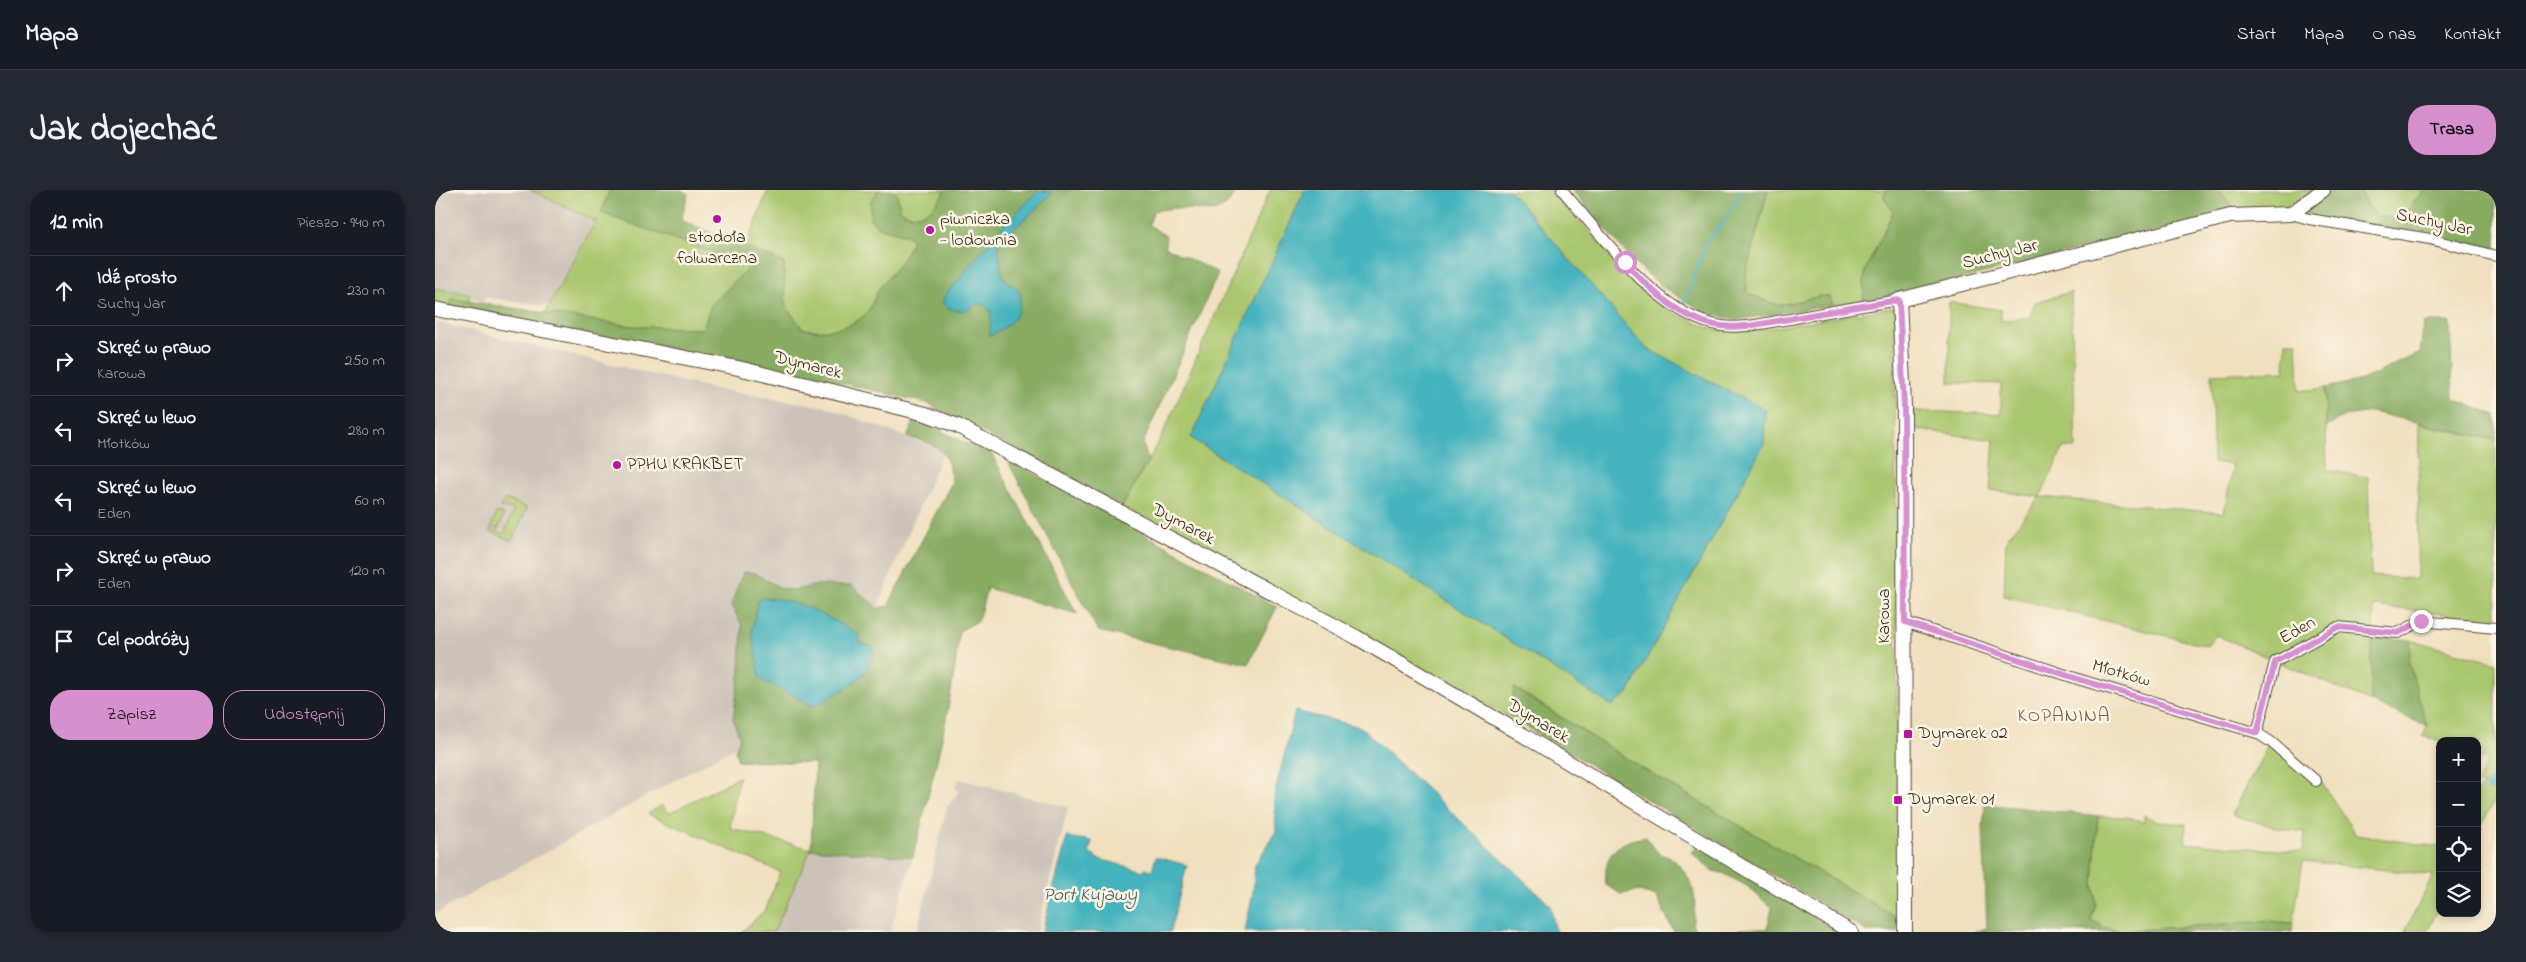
<!DOCTYPE html>
<html lang="pl">
<head>
<meta charset="utf-8">
<style>
  :root { --surface:#171b24; --page:#242831; --text:#f1f3f6; --muted:#9ea1a6; --line:#363941; --accent:#d690ce }
  body { margin:0; font-family:"Indie Flower",sans-serif; background:var(--page); color:var(--text) }
  .controls { position:absolute; right:15px; bottom:15px; display:grid; overflow:hidden; border-radius:10px; box-shadow:0 2px 8px #0003 }
  .controls button { width:45px; height:45px; display:grid; place-items:center; padding:0; border:0; border-bottom:1px solid var(--line); background:var(--surface); color:var(--text); font:25px sans-serif }
  .stop { position:absolute; width:15px; height:15px; margin:-11px; border:4px solid #d690ce; border-radius:50%; background:#fff }
  .stop.end { background:#d690ce; border-color:#fff; box-shadow:0 1px 5px #0008 }
  .list { margin:0; padding:0; list-style:none }
  h2 { display:flex; justify-content:space-between; align-items:center; height:65px; margin:0; padding:0 20px; font-size:21px }
  h2 small { font-size:16px; font-weight:400; color:var(--muted) }
  .list li { display:grid; grid-template-columns:32px 1fr auto; gap:15px; align-items:center; box-sizing:border-box; height:70px; padding:0 20px; border-top:1px solid var(--line) }
  .list b { display:block; font-size:19px; white-space:nowrap }
  .list p { margin:0; font-size:16px; white-space:nowrap; color:var(--muted) }
  .list em { font-size:16px; font-style:normal; color:var(--muted) }
  .actions { display:flex; gap:10px; padding:15px 20px }
  .actions a { flex:1; padding:11px 0; border:1px solid var(--accent); border-radius:20px; text-align:center; font-size:18px; color:var(--accent) }
  .actions .main { background:var(--accent); color:#111 }
  .icon { flex:none; width:28px; height:28px; fill:none; stroke:currentColor; stroke-width:2; stroke-linecap:round; stroke-linejoin:round }
  .map { position:relative; flex:none; width:2061px; height:742px; overflow:hidden; border-radius:20px }
  header { display:flex; align-items:center; gap:30px; box-sizing:border-box; height:70px; padding:0 25px; background:var(--surface); border-bottom:1px solid var(--line) }
  header strong { font-size:24px }
  nav { display:flex; gap:28px; margin-inline-start:auto; font-size:18px }
  .intro { display:flex; align-items:center; justify-content:space-between; box-sizing:border-box; height:120px; padding:0 30px }
  h1 { margin:0; font-size:35px }
  .button { padding:12px 22px; border-radius:20px; background:var(--accent); color:#111; font-size:18px; font-weight:700 }
  main { display:flex; gap:30px; padding:0 30px }
  aside { flex:1; background:var(--surface); border-radius:20px; box-shadow:0 2px 8px #0003 }
  .map>svg:first-child { display:block }
</style>
</head>
<body>
<header>
<strong>Mapa</strong>
<nav><a>Start</a><a>Mapa</a><a>O nas</a><a>Kontakt</a></nav>
</header>
<div class="intro"><h1>Jak dojechać</h1><a class="button">Trasa</a></div>
<main>
<aside>
<h2>12 min<small>Pieszo · 940 m</small></h2>
<ul class="list">
<li><svg class="icon" aria-label="ahead" viewBox="0 0 24 24"><path d="M12 20V5M6 11l6-6 6 6"/></svg><div><b>Idź prosto</b><p>Suchy Jar</p></div><em>230 m</em></li>
<li><svg class="icon" aria-label="right" viewBox="0 0 24 24"><path d="M7 20v-9h11M14 6l5 5-5 5"/></svg><div><b>Skręć w prawo</b><p>Karowa</p></div><em>250 m</em></li>
<li><svg class="icon" aria-label="left" viewBox="0 0 24 24"><path d="M17 20v-9H6M10 6l-5 5 5 5"/></svg><div><b>Skręć w lewo</b><p>Młotków</p></div><em>280 m</em></li>
<li><svg class="icon" aria-label="left" viewBox="0 0 24 24"><path d="M17 20v-9H6M10 6l-5 5 5 5"/></svg><div><b>Skręć w lewo</b><p>Eden</p></div><em>60 m</em></li>
<li><svg class="icon" aria-label="right" viewBox="0 0 24 24"><path d="M7 20v-9h11M14 6l5 5-5 5"/></svg><div><b>Skręć w prawo</b><p>Eden</p></div><em>120 m</em></li>
<li><svg class="icon" aria-label="arrive" viewBox="0 0 24 24"><path d="M6 21V4h12l-3 4 3 4H6"/></svg><div><b>Cel podróży</b></div></li>
</ul>
<div class="actions"><a class="main">Zapisz</a><a>Udostępnij</a></div>
</aside>
<div class="map">
<svg width="2061" height="742" viewBox="0 0 2061 742">
  <rect width="100%" height="100%" fill="#fcf5e5"/>
  <filter id="ink" filterUnits="userSpaceOnUse"><feTurbulence type="fractalNoise" baseFrequency=".02" numOctaves="2"/><feDisplacementMap in="SourceGraphic" scale="10" xChannelSelector="R" yChannelSelector="G"/><feConvolveMatrix kernelMatrix="1 2 1 2 8 2 1 2 1" color-interpolation-filters="sRGB"/></filter>
  <filter id="wash" filterUnits="userSpaceOnUse"><feTurbulence type="fractalNoise" baseFrequency=".0096" numOctaves="4" result="noise"/><feDisplacementMap in="SourceGraphic" scale="20" xChannelSelector="R" yChannelSelector="G"/><feGaussianBlur stdDeviation="1.12" result="paint"/><feColorMatrix in="noise" values="0 0 0 0 0 0 0 0 0 0 0 0 0 0 0 0 0 1.4 0 .05"/><feComposite in="paint" operator="in"/></filter>
  <g filter="url(#wash)">
    <rect width="100%" height="100%" fill="#f0e0bf"/>
    <g fill="#ccc2b9">
      <polygon points="0,0 94,0 160,31 113,116 51,107 48,113 36,107 37,104 0,98"/>
      <polygon points="0,132 279,199 391,217 508,261 442,418 414,493 0,724"/>
      <polygon points="524,589 633,617 602,742 482,742 512,617 524,602 520,598"/>
      <polygon points="376,659 478,667 455,742 339,742"/>
    </g>
    <g fill="#aac76f" stroke="#727846">
      <polygon points="95,0 175,0 166,23 316,76 276,115 268,139 196,136 110,123 163,27 160,31"/>
      <path d="M333,0H444L442,1L435,28C445,44 464,38 477,49C475,63 456,85 446,96C440,104 439,112 434,120C421,139 387,144 367,138L350,115L349,73L311,57Z"/>
      <path d="M458,0H510C502,17 484,34 465,20L462,4Z"/>
      <polygon points="835,0 870,0 756,248 1177,516 1193,503 1329,254 1330,220 1211,158 1074,0 1117,0 1206,101 1243,125 1279,140 1318,141 1460,117 1463,728 1208,579 1080,498 1075,527 687,317 727,246"/>
      <polygon points="1333,0 1451,0 1449,7 1458,22 1430,81 1428,111 1398,115 1395,107 1385,106 1346,115 1336,113 1312,103 1311,83"/>
      <path d="M1784,0H1880C1848,22 1838,21 1801,21Z"/>
      <polygon points="1926,0 1989,0 1965,29 1942,26 1931,14"/>
      <polygon points="0,98 35,104 34,112 18,110 13,117 0,114"/>
      <polygon points="1636,102 1641,258 1629,257 1605,307 1789,323 1798,275 1778,272 1777,184 1850,181 1851,152 1862,152 1864,201 1890,198 1892,280 1933,287 1936,386 1982,389 1984,234 2061,250 2061,430 1939,416 1936,512 1781,445 1772,456 1569,406 1571,350 1605,307 1555,300 1559,250 1477,239 1475,221 1566,224 1566,194 1514,193 1514,112 1566,120 1566,131 1595,127 1600,112"/>
      <polygon points="69,310 74,310 92,318 77,351 54,341 55,339 69,344 79,320 65,317"/>
      <polygon points="62,322 69,325 63,339 56,337"/>
      <polygon points="1976,450 2061,473 2061,583 2054,592 2048,595 2061,602 2061,608 2042,643 2042,603 2048,595 2042,593 2053,570 2042,566 2042,551 2005,552 1988,546 1992,536 1974,473"/>
      <polygon points="1833,555 1885,590 1921,645 2005,657 2005,716 1992,742 1970,742 1998,685 1868,671 1858,733 1834,731 1688,741 1671,738 1656,731 1661,713 1658,694 1663,626 1692,627 1709,632 1709,625 1722,632 1751,634 1750,653 1868,662 1870,642 1847,639 1797,625"/>
      <polygon points="304,587 295,638 376,659 339,742 307,742 331,719 345,682 213,624 227,615 234,623"/>
    </g>
    <g fill="#87ac62" stroke="#616b40">
      <path d="M175,0H246L253,4L246,30L349,73L350,115L367,138C387,144 421,139 434,120C439,112 440,104 446,96C456,85 475,63 477,49C464,38 445,44 435,28L436,10L444,0H458L462,4L465,20C484,34 502,17 510,0H804L790,16L781,21L738,18L718,21L714,35L731,46L730,57L783,83L708,253L713,271L687,317L622,280L492,213L412,194L13,117L18,109L196,136L268,139L276,115L315,76L166,23Z"/>
      <polygon points="1137,0 1333,0 1311,83 1312,103 1336,113 1346,115 1385,106 1395,107 1398,115 1300,130 1272,123 1229,98 1199,72"/>
      <polygon points="1451,0 1784,0 1801,21 1496,96 1428,111 1430,81 1458,22 1449,7"/>
      <polygon points="1895,0 1926,0 1931,14 1942,26 1965,29 1989,0 2061,0 2061,64 1878,28 1869,23"/>
      <polygon points="1989,132 2015,132 2018,209 2061,225 2061,250 1937,222 1909,226 1891,238 1890,198 1927,190 1985,163"/>
      <path d="M481,228L530,253L554,259L642,424L552,398L543,431L524,441C517,520 497,590 478,667L376,659L380,573L303,571L300,560L305,549L298,528L305,481L307,435L296,415L308,382L319,383L347,399L359,400L383,395L417,396L442,418L453,416L517,292C513,259 502,254 472,247Z"/>
      <polygon points="571,268 842,417 813,474 663,441"/>
      <polygon points="1937,446 1976,450 1974,473 1992,536 1936,512"/>
      <polygon points="1079,498 1208,579 1463,728 1462,742 1433,742 1075,527"/>
      <polygon points="1550,614 1663,626 1658,694 1661,713 1656,730 1671,738 1688,741 1834,731 1858,733 1857,742 1539,742 1552,738 1548,635"/>
      <path d="M1211,647C1215,651 1219,659 1223,662C1228,666 1236,667 1240,671C1260,690 1263,710 1257,735L1263,742H1239L1221,706L1204,701L1186,704L1171,695C1168,665 1181,651 1211,647Z"/>
      <polygon points="1262,656 1404,742 1305,742 1304,739 1332,739 1337,718 1312,696 1288,683 1278,681 1257,663"/>
    </g>
    <g fill="#44b3be" stroke="#406e6e">
      <path d="M604,0L616,2L614,7L564,52L563,60L568,88L585,102C586,129 576,133 555,146L556,121L549,115L543,113L530,121L513,119L508,113L509,107L568,36Z"/>
      <polygon points="870,0 1074,0 1211,158 1330,220 1329,254 1193,503 1177,516 756,248"/>
      <path d="M328,408C363,409 394,427 423,444L425,453L438,457C440,488 402,503 379,516L325,489L317,441L322,412Z"/>
      <polygon points="860,521 926,537 1115,715 1121,742 810,742 818,702 820,675 841,641 839,606"/>
      <polygon points="632,647 657,651 654,663 660,665 660,668 709,681 710,678 717,680 721,667 752,675 735,742 607,742"/>
    </g>
    <g fill="none" stroke-linecap="round" stroke-linejoin="round">
      <polyline stroke="#44b3be" stroke-width="2.5" points="1248,115 1272,52 1289,32 1306,0"/>
      <polyline stroke="#44b3be" stroke-width="9" points="2055,597 2061,588"/>
    </g>
  </g>
  <g filter="url(#ink)">
    <g fill="none" stroke-linecap="round" stroke-linejoin="round">
      <defs>
        <g id="street">
          <path d="M1127,0C1167,45 1224,128 1287,136C1309,139 1333,132 1355,129C1391,122 1427,116 1464,110"/>
          <polyline points="1856,24 1874,29 1995,49 2061,66"/>
          <polyline points="1470,432 1646,490 1822,543 1836,552 1881,591"/>
          <polyline points="1822,543 1840,472 1903,437 1963,443 1986,431 2061,438"/>
        </g>
        <g id="secondary">
          <polyline points="0,119 303,178 491,224 523,236 921,447 1068,533 1416,742"/>
          <polyline points="1470,742 1469,216 1464,110 1795,26 1856,24 1888,0"/>
        </g>
      </defs>
      <use href="#street" stroke="#564536" stroke-width="12"/>
      <use href="#secondary" stroke="#564536" stroke-width="16"/>
      <use href="#street" stroke="#fff" stroke-width="10"/>
      <use href="#secondary" stroke="#fff" stroke-width="14"/>
    </g>
  </g>
  <g fill="none" stroke-linecap="round" stroke-linejoin="round" filter="url(#ink)">
    <path stroke="#d690ce" stroke-width="6" d="M1190,72C1215,100 1247,131 1286,136C1309,139 1333,132 1354,129C1391,122 1427,116 1464,110L1469,216L1470,432L1646,490L1822,543L1840,472L1903,437L1963,443L1986,431"/>
  </g>
  <g fill="#b5179e" stroke="#fcf5e5" stroke-width="2">
    <circle cx="282" cy="29" r="5"/>
    <circle cx="495" cy="40" r="5"/>
    <circle cx="182" cy="275" r="5"/>
    <rect x="1468" y="539" width="10" height="10" rx="2.5"/>
    <rect x="1458" y="605" width="10" height="10" rx="2.5"/>
  </g>
  <g text-anchor="middle" dominant-baseline="central" stroke-width="5" stroke-linejoin="round" paint-order="stroke">
    <g font-size="18" fill="#3b2a1e" stroke="#fcf5e5" text-anchor="start">
      <text x="505" y="30">piwniczka<tspan x="505" dy="21">- lodownia</tspan></text>
      <text x="282" y="48" text-anchor="middle">stodoła<tspan x="282" dy="21">folwarczna</tspan></text>
      <text x="192" y="275">PPHU KRAKBET</text>
      <text x="1483" y="544">Dymarek 02</text>
      <text x="1473" y="610">Dymarek 01</text>
    </g>
    <g font-size="18" fill="#3b2a1e" stroke="#fcf5e5">
      <text transform="translate(1999 33) rotate(12)">Suchy Jar</text>
      <text transform="translate(1565 65) rotate(-14)">Suchy Jar</text>
      <text transform="translate(373 176) rotate(14)">Dymarek</text>
      <text transform="translate(748 335) rotate(28)">Dymarek</text>
      <text transform="translate(1450 426) rotate(-90)">Karowa</text>
      <text transform="translate(1863 441) rotate(-29)">Eden</text>
      <text transform="translate(1686 484) rotate(16)">Młotków</text>
      <text transform="translate(1103 532) rotate(31)">Dymarek</text>
    </g>
    <g font-size="19" letter-spacing="1" fill="#775946" stroke="#fcf5e5">
      <text x="1629" y="526">KOPANINA</text>
    </g>
    <g font-size="19" font-style="italic" fill="#3e5a56" stroke="#fcf5e5">
      <text x="655" y="705">Port Kujawy</text>
    </g>
  </g>
</svg>
<div class="controls">
<button>+</button>
<button>−</button>
<button><svg class="icon" aria-label="locate" viewBox="0 0 24 24"><circle cx="12" cy="12" r="6"/><path d="M12 2v4M12 18v4M2 12h4M18 12h4"/></svg></button>
<button><svg class="icon" aria-label="layers" viewBox="0 0 24 24"><path d="M12 4l9 5-9 5-9-5zM3 14l9 5 9-5"/></svg></button>
</div>
<div class="stop" style="left:1190px;top:72px"></div>
<div class="stop end" style="left:1986px;top:431px"></div>
</div>
</main>
</body>
</html>
